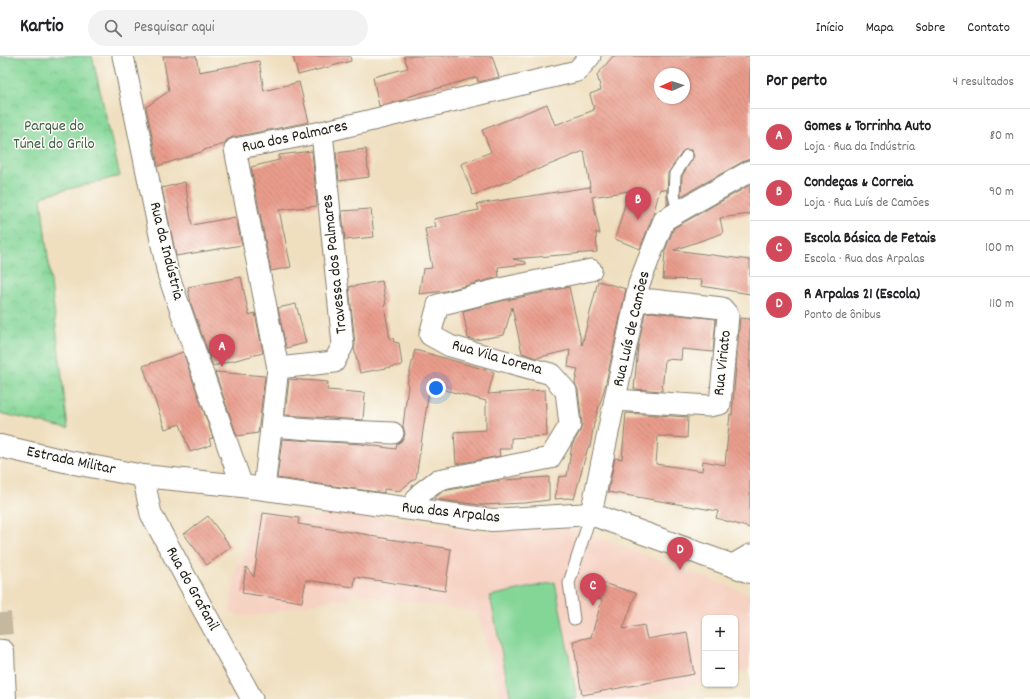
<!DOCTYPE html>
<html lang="pt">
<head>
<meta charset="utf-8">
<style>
  :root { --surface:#fff; --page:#f2f2f2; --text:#202124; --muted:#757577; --line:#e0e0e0; --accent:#d1495b }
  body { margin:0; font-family:Dekko,sans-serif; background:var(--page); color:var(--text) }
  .controls { position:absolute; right:12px; bottom:12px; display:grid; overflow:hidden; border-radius:6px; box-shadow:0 1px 3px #0004 }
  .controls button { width:36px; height:36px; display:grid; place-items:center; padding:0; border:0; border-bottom:1px solid var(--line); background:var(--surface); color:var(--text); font:20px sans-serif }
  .compass { position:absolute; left:654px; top:12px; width:36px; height:36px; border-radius:50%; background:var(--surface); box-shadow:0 1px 3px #0004; rotate:267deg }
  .you { position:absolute; left:436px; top:332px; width:14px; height:14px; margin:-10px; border:3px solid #fff; border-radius:50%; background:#1a73e8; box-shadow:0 0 0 6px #1a73e833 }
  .badge { display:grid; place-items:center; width:26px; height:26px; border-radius:50%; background:var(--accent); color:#fff; font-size:13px; font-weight:700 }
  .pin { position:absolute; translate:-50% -33px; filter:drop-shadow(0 1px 2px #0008) }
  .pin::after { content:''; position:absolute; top:21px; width:14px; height:12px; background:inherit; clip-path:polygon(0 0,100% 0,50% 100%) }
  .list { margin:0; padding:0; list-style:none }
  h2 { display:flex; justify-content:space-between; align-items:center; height:52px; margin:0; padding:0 16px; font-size:17px }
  h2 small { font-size:13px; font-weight:400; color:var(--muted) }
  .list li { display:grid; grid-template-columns:26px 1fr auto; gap:12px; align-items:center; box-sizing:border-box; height:56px; padding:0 16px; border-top:1px solid var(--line) }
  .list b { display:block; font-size:15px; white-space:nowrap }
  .list p { margin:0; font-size:13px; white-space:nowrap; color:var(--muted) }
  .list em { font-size:13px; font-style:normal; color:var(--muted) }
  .icon { flex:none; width:22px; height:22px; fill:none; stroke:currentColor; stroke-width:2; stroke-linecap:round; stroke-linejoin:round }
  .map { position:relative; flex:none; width:750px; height:643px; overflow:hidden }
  header { display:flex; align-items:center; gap:24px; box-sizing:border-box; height:56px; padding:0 20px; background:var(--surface); border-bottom:1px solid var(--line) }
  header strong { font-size:19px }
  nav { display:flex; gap:22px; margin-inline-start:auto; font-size:14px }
  .search { width:280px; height:36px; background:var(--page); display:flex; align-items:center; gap:10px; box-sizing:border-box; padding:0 14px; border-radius:22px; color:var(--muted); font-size:15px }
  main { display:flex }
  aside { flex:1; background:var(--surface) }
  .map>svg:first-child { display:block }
</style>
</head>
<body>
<header>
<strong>Kartio</strong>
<div class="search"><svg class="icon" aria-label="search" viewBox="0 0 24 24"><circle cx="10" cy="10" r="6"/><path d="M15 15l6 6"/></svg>Pesquisar aqui</div>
<nav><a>Início</a><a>Mapa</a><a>Sobre</a><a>Contato</a></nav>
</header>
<main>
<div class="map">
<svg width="750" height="643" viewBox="0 0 750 643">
  <defs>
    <pattern id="park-crowns" width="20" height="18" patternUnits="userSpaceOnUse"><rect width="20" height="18" fill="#84d697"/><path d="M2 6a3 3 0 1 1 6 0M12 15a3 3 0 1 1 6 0" fill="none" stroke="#71b782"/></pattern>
    <pattern id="building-back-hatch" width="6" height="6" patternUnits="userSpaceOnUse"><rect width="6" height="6" fill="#e99c8c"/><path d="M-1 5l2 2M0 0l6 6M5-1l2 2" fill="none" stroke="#c78678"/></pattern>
  </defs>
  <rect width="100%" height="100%" fill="#fdfcf7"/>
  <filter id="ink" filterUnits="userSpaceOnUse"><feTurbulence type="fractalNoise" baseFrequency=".025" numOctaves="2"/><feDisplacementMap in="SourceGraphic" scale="8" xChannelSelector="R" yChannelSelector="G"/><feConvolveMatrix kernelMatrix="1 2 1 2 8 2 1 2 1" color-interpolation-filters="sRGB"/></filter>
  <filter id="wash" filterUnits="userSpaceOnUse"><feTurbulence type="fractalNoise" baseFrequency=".012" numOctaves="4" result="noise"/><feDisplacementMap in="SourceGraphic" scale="16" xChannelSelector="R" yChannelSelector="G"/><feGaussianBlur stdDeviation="0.9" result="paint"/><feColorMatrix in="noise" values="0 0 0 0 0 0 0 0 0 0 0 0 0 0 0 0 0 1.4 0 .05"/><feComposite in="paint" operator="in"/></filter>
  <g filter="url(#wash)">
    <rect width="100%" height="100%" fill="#efdfbf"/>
    <polygon fill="#f6d2c3" points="321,451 479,476 558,472 581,475 750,538 750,613 735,620 735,562 705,562 705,627 635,643 501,643 477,556 350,537 349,544 335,543 251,561 230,557 236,509 243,508 251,453 320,463"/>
    <polygon fill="url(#park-crowns)" stroke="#50795a" points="0,0 92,0 120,120 49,138 41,142 68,373 0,357"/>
    <polygon fill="#84d697" stroke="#50795a" points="555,526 577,643 511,643 490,540"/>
    <g id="blocks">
      <g fill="url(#building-back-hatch)" fill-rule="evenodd">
        <polygon points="163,0 196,0 199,16 259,5 264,35 299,26 309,66 233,81 227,84 224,88 204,94 204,95 158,110 146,51 169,35"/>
        <polygon points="293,0 350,0 351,5 298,19"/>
        <polygon points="404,0 492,0 499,21 478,26 477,21 407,41 407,43 379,50 373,21 408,12"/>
        <path d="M613,0H750V103L744,105L681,140L682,120L694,100L691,94H684L668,117L667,139L669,147L667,149V134L660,133L653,159L640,193L615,183L629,135L592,141L600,178L596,176L597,196L513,203L526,206V208L498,211L499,221L445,235L419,238L423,213L432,212L425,173L436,171L434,163L479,154L477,148L590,131L591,136L584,95L473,139L461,108L491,96L482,74L547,48L555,69L594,54L590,38L601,34L597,19ZM660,18H684V42H660Z"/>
        <polygon points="366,93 369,121 339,125 336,97"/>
        <polygon points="312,95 317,150 279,154 291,211 271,215 251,111 279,104 279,99"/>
        <polygon points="185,126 192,169 236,161 242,189 176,200 162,132"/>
        <polygon points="750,129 750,158 720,162 723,177 674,194 750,204 750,238 701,230 702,224 663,223 665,195 674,172"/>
        <polygon points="371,153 374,181 345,184 342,155"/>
        <polygon points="241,221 249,259 255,257 263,297 213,310 191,248 188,231"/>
        <polygon points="382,225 386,248 384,249 390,283 393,282 394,286 399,287 402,309 360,317 354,292 355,288 349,231"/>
        <polygon points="598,225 626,233 605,331 594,367 590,391 588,391 574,443 568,442 555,443 559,421 567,420 572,389 580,375 582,368 578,334 575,327 578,313 568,311 570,294 536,302 522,297 512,251 504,279 475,284 468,282 463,255 502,245 569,231 582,289"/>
        <polygon points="296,248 306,287 286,292 278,252"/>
        <polygon points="652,256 716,263 713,296 682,293 681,304 665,303 662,335 634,333 638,291 645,257"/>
        <polygon points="740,262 750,263 750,472 716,462 718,455 608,436 615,402 622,403 626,357 688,361 687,382 658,380 656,408 702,415 703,405 725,409 730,358 732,359"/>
        <polygon points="415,294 494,316 488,338 545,334 547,380 511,382 511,393 499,393 500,400 456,408 454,376 486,374 486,345 438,332 437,336 429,334 416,422 399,435 384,433 384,437 277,422 282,383 361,388 396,393 397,388 403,384 405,378 403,370 408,329 407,328"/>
        <polygon points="183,296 213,382 209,383 211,389 190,396 180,368 165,373 143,310"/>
        <polygon points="215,316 265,320 258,377 237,380"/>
        <polygon points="289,323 328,326 327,334 365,337 363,364 285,359"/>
        <polygon points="549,421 549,444 525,447 481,449 434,443 443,435 502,424"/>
        <polygon points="263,457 299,462 298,468 370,479 370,480 451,493 445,535 355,521 354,531 306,524 302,546 242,537 246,511 254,521"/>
        <polygon points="208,460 231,491 207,509 184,478"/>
        <polygon points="596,525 636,537 623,573 644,569 647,583 687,576 694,618 582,639 573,585 591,581 602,544 591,541"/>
      </g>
    </g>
  </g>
  <g filter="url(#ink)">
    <use href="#blocks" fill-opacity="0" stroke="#867e6e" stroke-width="1"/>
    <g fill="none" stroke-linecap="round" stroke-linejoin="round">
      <polyline stroke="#c5b89e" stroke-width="22" stroke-dasharray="22 11" stroke-linecap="butt" points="0,557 3,595"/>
      <defs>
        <g id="lane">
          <polyline points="678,156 674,139 675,118 687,100"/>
          <polyline points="574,563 569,527 591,458"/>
        </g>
        <g id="street">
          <polyline points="123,0 168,218 242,430"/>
          <polyline points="278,312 334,306 343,289 322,76"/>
          <polyline points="615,344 709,350 720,348 728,259 722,252 652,244 636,246"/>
          <polyline points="272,370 322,374 393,377"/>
          <polyline points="143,420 151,458 252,643"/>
          <polyline points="264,433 278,312 235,93 322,76 577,15 590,0"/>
          <polyline points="410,453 421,437 438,424 550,402 570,369 566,335 551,318 450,290 430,279 438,249 509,231 591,214"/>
          <polyline points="591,458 639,228 664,164 750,115"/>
          <polyline points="733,509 750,499"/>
        </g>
        <polyline id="secondary" points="0,390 69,406 143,420 242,430 492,464 591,458 750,516"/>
        <polyline id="highway" points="3,595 5,643"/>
      </defs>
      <use href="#lane" stroke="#867e6e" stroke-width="13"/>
      <use href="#street" stroke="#867e6e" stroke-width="23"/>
      <use href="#secondary" stroke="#867e6e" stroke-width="24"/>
      <use href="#highway" stroke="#867e6e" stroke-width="24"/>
      <use href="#lane" stroke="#fff" stroke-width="11"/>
      <use href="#street" stroke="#fff" stroke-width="21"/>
      <use href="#secondary" stroke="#fff" stroke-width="22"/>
      <use href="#highway" stroke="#fff" stroke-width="22"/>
    </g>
  </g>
  <g text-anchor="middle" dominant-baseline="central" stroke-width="3" stroke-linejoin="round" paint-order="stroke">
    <g font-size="16" fill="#405d47" stroke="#fdfcf7">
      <text x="54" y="70">Parque do<tspan x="54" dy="18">Túnel do Grilo</tspan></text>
    </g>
    <g font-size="16" fill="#1c1c1c" stroke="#fdfcf7">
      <text transform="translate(295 81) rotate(-12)">Rua dos Palmares</text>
      <text transform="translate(166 195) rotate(76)">Rua da Indústria</text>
      <text transform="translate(335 208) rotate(-96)">Travessa dos Palmares</text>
      <text transform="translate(632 273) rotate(-77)">Rua Luís de Camões</text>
      <text transform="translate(497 302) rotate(16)">Rua Vila Lorena</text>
      <text transform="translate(723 307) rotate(-84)">Rua Viriato</text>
      <text transform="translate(71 405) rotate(12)">Estrada Militar</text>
      <text transform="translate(451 457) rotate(6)">Rua das Arpalas</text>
      <text transform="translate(192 533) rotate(61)">Rua do Grafanil</text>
    </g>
  </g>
</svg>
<div class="controls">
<button>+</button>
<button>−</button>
</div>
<svg class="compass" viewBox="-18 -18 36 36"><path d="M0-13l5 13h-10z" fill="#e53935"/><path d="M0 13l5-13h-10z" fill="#757577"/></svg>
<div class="you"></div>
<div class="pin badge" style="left:222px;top:311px">A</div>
<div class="pin badge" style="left:638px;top:164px">B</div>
<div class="pin badge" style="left:593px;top:550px">C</div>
<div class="pin badge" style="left:680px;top:514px">D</div>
</div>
<aside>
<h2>Por perto<small>4 resultados</small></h2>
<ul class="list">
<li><span class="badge">A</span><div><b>Gomes &amp; Torrinha Auto</b><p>Loja · Rua da Indústria</p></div><em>80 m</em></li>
<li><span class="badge">B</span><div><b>Condeças &amp; Correia</b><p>Loja · Rua Luís de Camões</p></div><em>90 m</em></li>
<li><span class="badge">C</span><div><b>Escola Básica de Fetais</b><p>Escola · Rua das Arpalas</p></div><em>100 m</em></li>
<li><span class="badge">D</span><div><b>R Arpalas 21 (Escola)</b><p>Ponto de ônibus</p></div><em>110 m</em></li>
</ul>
</aside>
</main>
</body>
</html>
